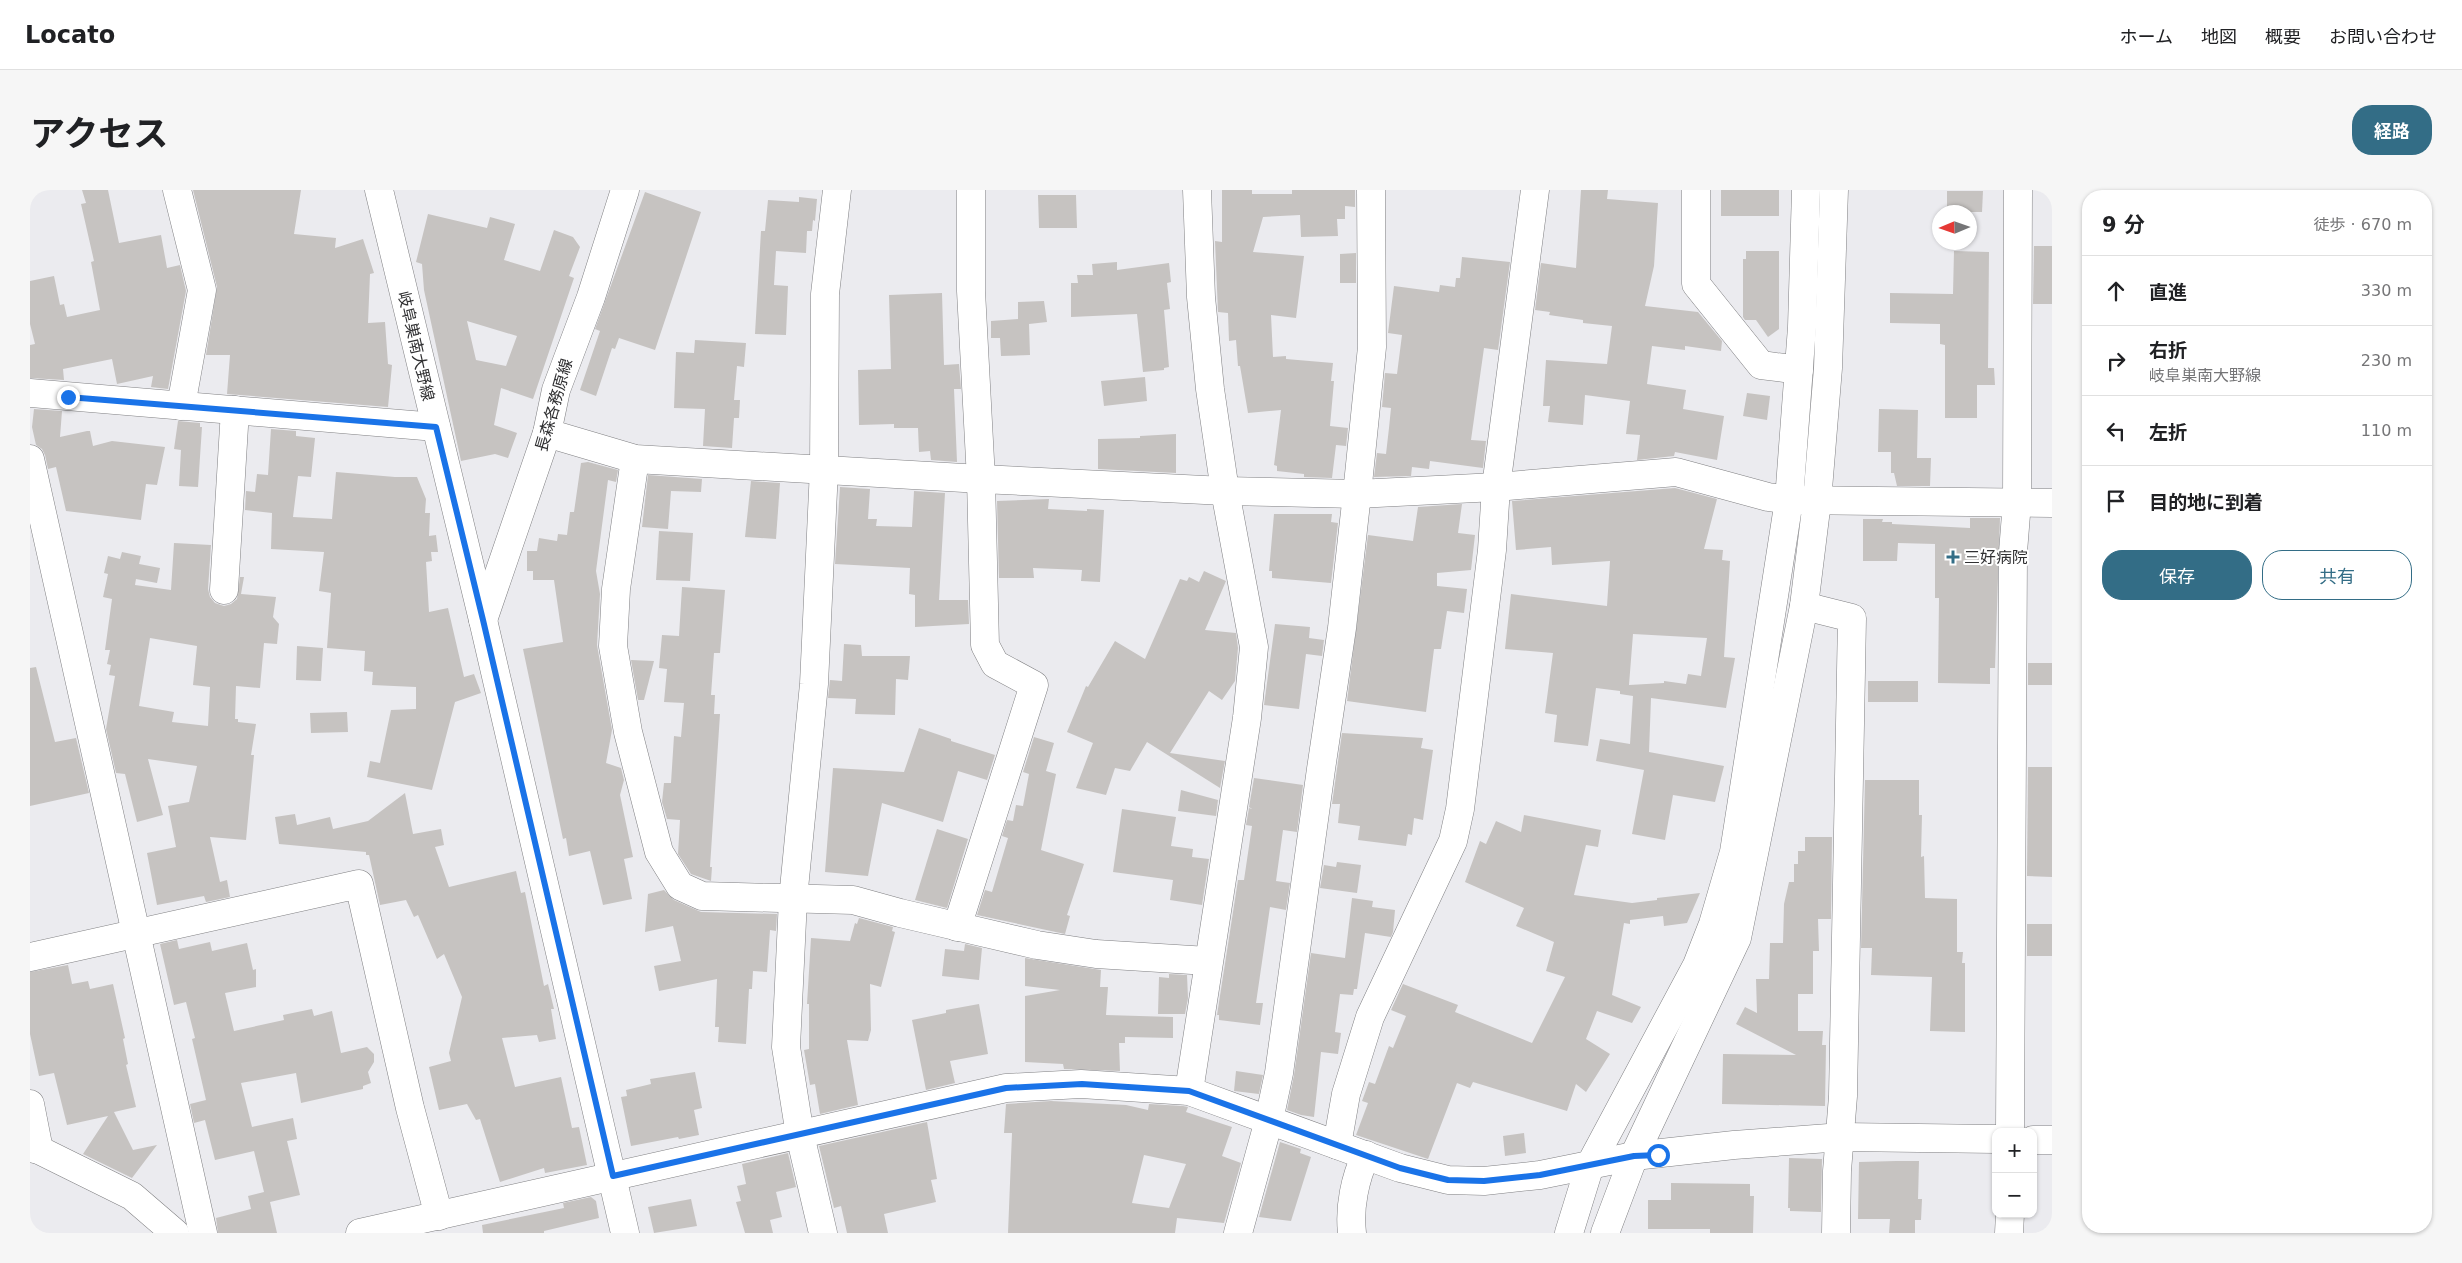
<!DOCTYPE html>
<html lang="ja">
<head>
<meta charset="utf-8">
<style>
  :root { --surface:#fff; --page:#f6f6f6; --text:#202124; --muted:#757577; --line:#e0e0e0; --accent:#336d86 }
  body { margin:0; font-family:"DejaVu Sans","Noto Sans JP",sans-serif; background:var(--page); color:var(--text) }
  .controls { position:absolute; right:15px; bottom:15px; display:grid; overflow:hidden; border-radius:10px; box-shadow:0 1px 4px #0004 }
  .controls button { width:45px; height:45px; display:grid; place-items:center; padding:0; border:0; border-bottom:1px solid var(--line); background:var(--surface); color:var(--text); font:25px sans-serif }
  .compass { position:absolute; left:1902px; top:15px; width:45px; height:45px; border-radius:50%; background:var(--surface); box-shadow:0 1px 4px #0004; rotate:268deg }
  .stop { position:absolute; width:15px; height:15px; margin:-11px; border:4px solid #1a73e8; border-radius:50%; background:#fff }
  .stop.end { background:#1a73e8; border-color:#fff; box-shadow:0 1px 5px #0008 }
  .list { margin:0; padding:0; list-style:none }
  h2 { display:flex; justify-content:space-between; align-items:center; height:65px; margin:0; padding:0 20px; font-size:21px }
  h2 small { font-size:16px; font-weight:400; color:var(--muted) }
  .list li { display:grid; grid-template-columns:32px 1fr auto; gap:15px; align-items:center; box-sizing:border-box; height:70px; padding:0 20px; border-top:1px solid var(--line) }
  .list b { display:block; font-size:19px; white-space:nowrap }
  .list p { margin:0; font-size:16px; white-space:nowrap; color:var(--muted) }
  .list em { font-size:16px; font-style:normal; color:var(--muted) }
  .actions { display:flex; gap:10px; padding:15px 20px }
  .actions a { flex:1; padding:11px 0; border:1px solid var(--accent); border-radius:20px; text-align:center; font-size:18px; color:var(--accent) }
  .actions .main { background:var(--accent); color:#fff }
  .icon { flex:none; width:28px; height:28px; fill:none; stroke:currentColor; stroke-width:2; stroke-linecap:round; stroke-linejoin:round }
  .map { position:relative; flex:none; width:2022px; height:1043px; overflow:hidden; border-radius:20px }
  header { display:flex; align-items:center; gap:30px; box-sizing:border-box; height:70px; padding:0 25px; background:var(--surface); border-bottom:1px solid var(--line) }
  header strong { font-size:24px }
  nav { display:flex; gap:28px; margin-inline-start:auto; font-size:18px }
  .intro { display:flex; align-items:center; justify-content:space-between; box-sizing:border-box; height:120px; padding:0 30px }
  h1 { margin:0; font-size:35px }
  .button { padding:12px 22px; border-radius:20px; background:var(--accent); color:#fff; font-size:18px; font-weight:700 }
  main { display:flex; gap:30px; padding:0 30px }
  aside { flex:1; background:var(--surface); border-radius:20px; box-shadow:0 1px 4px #0004 }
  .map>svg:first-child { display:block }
</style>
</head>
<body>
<header>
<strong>Locato</strong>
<nav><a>ホーム</a><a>地図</a><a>概要</a><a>お問い合わせ</a></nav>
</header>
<div class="intro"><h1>アクセス</h1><a class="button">経路</a></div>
<main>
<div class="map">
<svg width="2022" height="1043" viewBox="0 0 2022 1043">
  <rect width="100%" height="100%" fill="#ebebef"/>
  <g fill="#c6c3c1" fill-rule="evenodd">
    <polygon points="52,0 78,0 89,53 131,45 137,78 150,75 156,101 138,199 121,197 123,186 87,194 82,169 33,179 34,190 0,188 0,155 5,154 0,134 0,91 24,86 30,115 34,114 37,127 70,120 61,72 64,71 51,14 56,13"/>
    <polygon points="163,0 271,0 264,44 306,48 305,58 333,49 344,83 340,84 338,133 355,132 358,174 362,175 358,217 197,204 200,165 176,165 187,97"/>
    <polygon points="1192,0 1222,0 1222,4 1262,4 1262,0 1325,0 1325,17 1315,16 1315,29 1307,29 1308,46 1271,47 1270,25 1233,27 1223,62 1274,66 1266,128 1241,125 1243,167 1256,166 1256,169 1303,173 1301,191 1304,191 1300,236 1318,238 1316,256 1306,255 1302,288 1274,287 1274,284 1247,281 1247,276 1244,275 1251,220 1218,223 1210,176 1208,176 1206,150 1199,151 1198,123 1188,122 1185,51 1192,52"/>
    <polygon points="1551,0 1578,0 1577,9 1628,13 1624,76 1615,116 1668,122 1692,151 1691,161 1655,156 1655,160 1622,156 1617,194 1656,200 1653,219 1694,226 1687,270 1645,262 1644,266 1607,270 1610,245 1596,244 1600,211 1555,205 1553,235 1518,232 1520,216 1513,216 1516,170 1577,174 1582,136 1553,133 1553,130 1519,125 1520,122 1505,120 1511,73 1546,78"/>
    <rect x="1691" y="0" width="58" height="26"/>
    <polygon points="1917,1 1953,1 1952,22 1917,22"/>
    <polygon points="615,2 671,22 625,160 589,148 585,159 582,158 566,206 550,200 570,141 565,139"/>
    <polygon points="1008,5 1046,5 1047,38 1009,38"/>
    <polygon points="769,7 787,9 785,31 783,30 782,41 777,41 776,63 746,61 744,95 758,96 756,145 725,144 731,41 735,41 738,10 769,12"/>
    <path d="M398,24L457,38L460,27L485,34L474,70L510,81L524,40L543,47L550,57L539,86L544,88L503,209L471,198L464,235L487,243L478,268L465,264L431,271L394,100L392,74L386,72ZM437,131L487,146L476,176L446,170Z"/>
    <polygon points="2004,56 2022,56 2022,114 2003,114"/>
    <polygon points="1716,61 1749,61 1749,139 1738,147 1726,130 1715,130 1713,127 1713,69 1716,69"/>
    <polygon points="1924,61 1959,62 1958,178 1964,178 1965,195 1947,195 1947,228 1915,228 1915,155 1910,154 1910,134 1860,133 1860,103 1923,104"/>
    <polygon points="1326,63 1326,93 1310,93 1310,64"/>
    <polygon points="1432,67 1480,72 1468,160 1454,158 1441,250 1456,251 1453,278 1400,271 1399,279 1382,277 1381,286 1344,287 1347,263 1356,264 1359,238 1361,218 1352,217 1355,183 1367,184 1372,145 1358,143 1364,96 1409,102 1410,95 1425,97 1426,88 1430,88"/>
    <polygon points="1087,72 1087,80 1139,73 1141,92 1137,93 1140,119 1134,120 1139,177 1134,178 1134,180 1113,182 1107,124 1041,127 1041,93 1048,93 1047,85 1063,85 1062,74"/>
    <polygon points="912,103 914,175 929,174 931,199 924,199 927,272 901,270 900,261 889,262 888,238 864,238 864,234 829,235 828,180 861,179 859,105"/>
    <polygon points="1014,111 1017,132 999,134 1000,165 971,166 970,148 961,148 961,131 988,129 988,112"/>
    <polygon points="665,150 716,153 714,177 707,176 704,210 710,210 709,228 704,228 702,258 673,256 675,219 644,218 646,162 664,163"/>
    <polygon points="1115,187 1117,211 1074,216 1071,191"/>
    <polygon points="1717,203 1740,206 1737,230 1713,226"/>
    <polygon points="4,219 32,221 30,247 57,241 60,241 63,256 82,251 135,257 127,295 116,294 111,330 36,321 26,277 18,279 15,265 12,259 6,255 2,237"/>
    <polygon points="1849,219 1888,220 1887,268 1901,268 1900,296 1867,296 1864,283 1861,283 1861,262 1848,262"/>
    <polygon points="148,231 170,233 170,237 172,237 168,297 149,296 151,260 144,259"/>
    <polygon points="241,239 266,241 266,246 285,248 281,287 268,286 263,327 302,329 306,282 365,287 387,287 396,309 395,323 400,323 399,346 406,345 408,362 401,362 402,371 396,372 399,422 418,418 434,487 444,484 451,503 425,512 402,600 337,587 340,571 350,573 361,520 386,519 386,497 342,495 343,482 334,481 335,461 297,458 301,403 289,401 294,362 241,359 242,323 215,320 216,301 225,302 227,284 238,285"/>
    <polygon points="1146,244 1146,283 1068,279 1068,249 1110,248 1110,246"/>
    <polygon points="558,272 588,280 586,292 578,290 566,381 570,404 567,455 582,540 576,573 591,578 594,590 590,605 603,667 594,669 602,709 573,715 560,661 539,666 536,648 533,649 493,459 533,452 524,390 503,390 503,381 497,381 497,361 507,361 509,348 527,351 528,344 537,345 540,322 544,322 551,273"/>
    <polygon points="618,285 672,289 671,302 641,301 638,339 612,337"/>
    <polygon points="721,291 750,293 746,349 715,347"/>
    <polygon points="810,297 840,299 838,329 847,329 846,336 882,337 884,301 915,303 909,410 938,410 939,434 885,437 885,405 879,404 880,378 805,374"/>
    <path d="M1645,298L1687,309L1674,359L1693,360L1692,370L1700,371L1694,467L1705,468L1696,518L1621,508L1619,562L1694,576L1685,612L1643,605L1635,650L1602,644L1614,580L1566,571L1570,549L1600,554L1603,506L1590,504V501L1566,498L1558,556L1524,552L1527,525L1515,523L1523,463L1475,459L1481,404L1577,416L1580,371L1522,375L1521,357L1486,360L1482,311ZM1603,444L1677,448L1671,486L1658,484L1656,494L1634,491V493L1599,495Z"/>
    <polygon points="1019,309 1018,319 1057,321 1057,319 1074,320 1070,392 1051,391 1052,380 1003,378 1004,388 969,388 967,311"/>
    <polygon points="1432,314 1428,343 1445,345 1441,380 1407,383 1407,396 1437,399 1434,423 1417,421 1411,459 1404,459 1396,522 1317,511 1338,345 1383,351 1388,317"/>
    <polygon points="1244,324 1302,324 1301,332 1308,333 1301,393 1242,388 1242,381 1239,381"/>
    <polygon points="1940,328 1970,328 1965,478 1960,478 1960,494 1908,493 1909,408 1905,408 1905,354 1868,353 1867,371 1833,371 1833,329 1853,329 1852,332 1862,332 1862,334 1940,338"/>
    <polygon points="629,341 663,343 660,391 626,390"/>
    <path d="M144,353L181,355L178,399L180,407L185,413L194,416L201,414L207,409L210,387H214L211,404L246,407L243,427L249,434L247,454L234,453L230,498L206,496L205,529H208V532L226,534L221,565H224L216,650L180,647L190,692L197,690L200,707L176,712L174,706L127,715L117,663L146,657L138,616L159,612L167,576L118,569L133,625L107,632L95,584L86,583L76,539L85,486L79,485L81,475L77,474L80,460H75L82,409L73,407L78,384L74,383L78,366L90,369L92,362L111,366L109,374L130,378L127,393L106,389L105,395L141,400ZM120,448L167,456L163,495L180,497L178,536L142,532L144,522L109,516Z"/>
    <polygon points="1174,381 1196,391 1175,440 1206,443 1208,458 1205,491 1192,510 1179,501 1140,563 1195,571 1190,598 1117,552 1100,581 1085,578 1076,605 1046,598 1063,553 1037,542 1056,496 1058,497 1085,451 1115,469 1150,389 1157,391 1159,387 1169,392"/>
    <polygon points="652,397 695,400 690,463 684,463 681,505 685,505 684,524 690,524 680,677 682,677 681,691 661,684 648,664 650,630 637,629 632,612 634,593 641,593 644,546 651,547 654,513 634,512 637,479 629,478 632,445 649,446"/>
    <polygon points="1245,434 1280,437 1279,448 1294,450 1292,466 1276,464 1269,519 1234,515"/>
    <polygon points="814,454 831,455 832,466 880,466 878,490 866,489 865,525 825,524 826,509 798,508 800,490 812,491"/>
    <polygon points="267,456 293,458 291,491 266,490"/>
    <polygon points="601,470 624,471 614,510 608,510"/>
    <rect x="1998" y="473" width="24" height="22"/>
    <polygon points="6,477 25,552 46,548 59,603 0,616 0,478"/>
    <rect x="1838" y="491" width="50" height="21"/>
    <polygon points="317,522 318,542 281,543 280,523"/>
    <polygon points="889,538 921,549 921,551 965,565 957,590 928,581 913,632 852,613 838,686 795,682 803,578 874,582"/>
    <polygon points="1312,543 1393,548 1391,558 1403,560 1393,630 1384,628 1382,645 1378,644 1376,656 1328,650 1330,636 1308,633 1310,614 1302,614"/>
    <polygon points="1004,547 1024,553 1016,581 1026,584 1011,660 1054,674 1037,725 1040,726 1035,744 947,725 955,700 962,702 978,648 972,646 977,630 983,631 986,615 993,616 999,584 993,582"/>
    <polygon points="1998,577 2022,577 2022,687 1997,686"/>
    <polygon points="1224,588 1273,595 1267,642 1253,640 1246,691 1260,693 1256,720 1240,717 1226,813 1233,813 1230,835 1189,830 1189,825 1187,825 1208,690 1214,690 1222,636 1216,635 1219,618 1222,619 1219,617"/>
    <polygon points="1835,590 1889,590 1889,625 1892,625 1891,667 1894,666 1895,708 1927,709 1927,762 1933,762 1932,773 1935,773 1935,842 1900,841 1902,787 1841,785 1842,758 1831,758"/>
    <polygon points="1151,600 1188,610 1186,626 1148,621"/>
    <polygon points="375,603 383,644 411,639 414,655 405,657 419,697 486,681 491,703 495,702 514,796 518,794 524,819 521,819 526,849 509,852 507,845 472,848 485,897 531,887 542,938 549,937 557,975 515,983 514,978 470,992 450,929 446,930 437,914 409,920 399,877 421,871 419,863 432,807 414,764 407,769 388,725 384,727 376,710 350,715 339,665 336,665 336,662 249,654 245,627 265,624 267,635 300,627 303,639 338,631"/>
    <polygon points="1092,619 1146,627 1141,656 1163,659 1162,667 1179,669 1172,715 1140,710 1143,690 1083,682"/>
    <polygon points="1494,625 1571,640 1568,657 1556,655 1544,705 1602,713 1627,710 1627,708 1670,703 1657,733 1634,736 1633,726 1600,730 1600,734 1594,733 1582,805 1611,817 1602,833 1567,821 1556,849 1580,864 1556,902 1546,894 1537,921 1443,892 1440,898 1427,893 1398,969 1326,945 1338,913 1332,911 1339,892 1345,894 1359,856 1363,858 1376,826 1361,820 1373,794 1428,815 1425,822 1502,853 1535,787 1516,781 1524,752 1486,736 1494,718 1435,692 1450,651 1456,654 1466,631 1491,642"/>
    <polygon points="907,639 938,649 917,718 885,710"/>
    <polygon points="1775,647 1802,647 1801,729 1788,729 1789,761 1783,761 1783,804 1768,804 1768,841 1793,841 1792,855 1796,855 1795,916 1692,914 1693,864 1766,865 1706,834 1715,817 1727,823 1726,789 1739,789 1740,753 1753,753 1754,714 1759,692 1764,692 1764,674 1768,674 1768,661 1775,661"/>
    <polygon points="1307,672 1331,675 1327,703 1290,698 1294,675 1306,677"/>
    <polygon points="634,700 644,710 671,722 747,724 746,741 740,740 737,782 723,781 722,799 719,799 716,854 688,852 689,837 685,837 687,789 629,801 624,776 651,771 643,736 615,742 618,704"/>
    <polygon points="1322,708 1343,711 1342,717 1365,720 1363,742 1361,747 1335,743 1327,799 1324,799 1323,805 1310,804 1305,842 1311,843 1308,864 1291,862 1284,927 1271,925 1257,920 1264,885 1281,763 1315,768"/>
    <polygon points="829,728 863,737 862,741 865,742 851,797 840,794 841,840 838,851 817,850 828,915 790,924 785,894 780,895 774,860 779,859 779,814 777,814 781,748 820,751 825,733 827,734"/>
    <rect x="1997" y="734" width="25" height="32"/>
    <polygon points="147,750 149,759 180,752 182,761 217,753 223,780 226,779 226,797 195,803 204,841 254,830 253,825 282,819 284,826 302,821 311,863 337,857 344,864 344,872 338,882 341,893 333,896 333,899 271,913 266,883 211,893 222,937 263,928 267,949 257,951 270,1005 240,1012 247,1043 188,1043 186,1028 221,1019 218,1006 234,1002 224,961 185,970 175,930 164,933 160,914 176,910 162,849 165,848 156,812 144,815 130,754"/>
    <polygon points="935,754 952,758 949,790 912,786 915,759 934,761"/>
    <polygon points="995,768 1071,780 1070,797 1078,797 1076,825 1143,827 1143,848 1095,847 1095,853 1089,853 1090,881 1034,879 1033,874 995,872 995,806 1030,800 995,796"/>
    <polygon points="38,775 42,794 58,791 60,799 83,794 95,848 93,849 98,874 96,875 106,917 84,922 103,960 127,955 102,988 53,964 78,926 37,935 24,883 9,886 0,844 0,782"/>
    <polygon points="1139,784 1157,785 1158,808 1155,824 1128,824 1129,787 1139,788"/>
    <polygon points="949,814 958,864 920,871 925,893 896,900 882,830 916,823 916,820"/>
    <polygon points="1206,881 1233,885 1229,904 1204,901"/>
    <polygon points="665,882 672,918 664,920 669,945 649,949 648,947 601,956 591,907 597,906 596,900 621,894 620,889"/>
    <path d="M1021,911L1096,915L1118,920L1119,914L1153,916L1158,917L1156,922L1202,937L1192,966L1211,973L1194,1033L1147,1028L1145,1043H978L982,943H974L976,914ZM1114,965L1156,974L1139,1018L1102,1013Z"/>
    <polygon points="897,932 907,989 901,990 906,1012 854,1024 858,1043 817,1043 811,1016 804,1018 789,956"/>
    <polygon points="1494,943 1496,963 1475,966 1473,946"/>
    <polygon points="1250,952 1271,959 1270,963 1281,967 1261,1031 1229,1027"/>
    <polygon points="758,963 766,997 746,1002 752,1027 740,1030 743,1043 715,1043 706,1012 711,1011 707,996 716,994 712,974"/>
    <polygon points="1759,968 1792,969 1791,1022 1760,1021 1760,1018 1758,1018"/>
    <polygon points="1866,971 1889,971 1888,1009 1892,1009 1891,1030 1885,1030 1885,1043 1859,1043 1860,1029 1828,1029 1829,972"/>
    <polygon points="1641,993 1720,994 1720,1006 1724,1006 1723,1043 1680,1043 1680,1039 1618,1039 1618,1010 1641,1010"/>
    <polygon points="561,1007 566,1011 569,1028 514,1041 514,1043 453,1043 452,1035 534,1018 533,1013"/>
    <polygon points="661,1009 667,1036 624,1043 618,1017"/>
  </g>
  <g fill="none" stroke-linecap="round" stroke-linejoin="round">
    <defs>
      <g id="minor">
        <polyline points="147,0 172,100 151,216"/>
        <polyline points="1666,0 1666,94 1731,175 1769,180"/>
        <polyline points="0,203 406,237"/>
        <polyline points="517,243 605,269 951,289 1195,301 1327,304 1466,297 1646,282 1738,307 1759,310 2022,313"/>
        <polyline points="0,269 173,1043"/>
        <polyline points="605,269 586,399 583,456 598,542 629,662 650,696 672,706 823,710 870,723 1007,755 1066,764 1178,771"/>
        <polyline points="194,400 205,220"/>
        <polyline points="1774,416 1822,428 1813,906 1807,981 1806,1043"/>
        <polyline points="927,737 1004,495 965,474 955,455 951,289 941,101 941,0"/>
        <polyline points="0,767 329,694 380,918 409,1026"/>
        <polyline points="1159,901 1217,528 1224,457 1195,301 1180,199 1171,107 1167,0"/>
        <polyline points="0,914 9,960"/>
        <polyline points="1980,942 1983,362 1987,312 1988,0"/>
        <polyline points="2003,950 2022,950"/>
        <polyline points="1307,955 1316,904 1340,827 1423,651 1430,619 1462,360 1466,297 1505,0"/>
        <polyline points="0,958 9,960 102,1006 145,1043"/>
        <polyline points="330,1043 976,898 1051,894 1159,901 1370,978 1418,990 1454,991 1510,985 1604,966 1704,955 1812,947 1966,949"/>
        <polyline points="793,1043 770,945 756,857 763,709 784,494 794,279 795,104 807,0"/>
        <polyline points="1208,1043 1239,930 1249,883 1291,579 1312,438 1327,304 1342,157 1341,0"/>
        <path d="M1322,1043C1319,1017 1325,988 1336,965"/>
        <polyline points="1539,1043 1560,975 1667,775 1683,734 1704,662 1759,310 1772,137 1776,0"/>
        <polyline points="1575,1043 1604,966 1707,748 1774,416 1787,311 1798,178 1804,0"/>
        <polyline points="1979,1043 1980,1024"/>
      </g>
      <g id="major">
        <polyline points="349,0 453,430 595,1043"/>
        <polyline points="453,430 517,243 526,200 561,107 595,0"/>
      </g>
    </defs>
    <use href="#minor" stroke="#808083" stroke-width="29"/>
    <use href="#major" stroke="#808083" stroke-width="29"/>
    <use href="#minor" stroke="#fff" stroke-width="28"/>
    <use href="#major" stroke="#fff" stroke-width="28"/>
  </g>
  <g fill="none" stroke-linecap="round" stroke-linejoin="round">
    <polyline stroke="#1a73e8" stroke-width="6" points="38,207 406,237 453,430 583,986 976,898 1052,894 1159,901 1370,978 1418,990 1454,991 1510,985 1604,966 1628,965"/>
  </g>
  <path fill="#336d86" stroke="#fff" stroke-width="2" d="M1920.5 359.5h5v5h5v5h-5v5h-5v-5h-5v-5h5z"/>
  <g text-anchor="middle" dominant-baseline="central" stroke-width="4" stroke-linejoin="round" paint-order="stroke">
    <g font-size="16" fill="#303032" stroke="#fff">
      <text transform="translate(386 156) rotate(77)">岐阜巣南大野線</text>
      <text transform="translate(524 215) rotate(-74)">長森各務原線</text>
    </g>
    <g font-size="16" fill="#303032" stroke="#fff" text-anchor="start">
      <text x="1934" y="367">三好病院</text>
    </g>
  </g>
</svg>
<div class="controls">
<button>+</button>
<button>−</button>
</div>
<svg class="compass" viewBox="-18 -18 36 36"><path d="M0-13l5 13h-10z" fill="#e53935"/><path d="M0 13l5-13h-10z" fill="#757577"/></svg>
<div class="stop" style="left:1628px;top:965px"></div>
<div class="stop end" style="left:38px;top:207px"></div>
</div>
<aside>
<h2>9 分<small>徒歩 · 670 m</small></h2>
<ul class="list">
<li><svg class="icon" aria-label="ahead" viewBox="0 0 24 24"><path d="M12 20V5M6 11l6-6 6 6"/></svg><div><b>直進</b></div><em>330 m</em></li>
<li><svg class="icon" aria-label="right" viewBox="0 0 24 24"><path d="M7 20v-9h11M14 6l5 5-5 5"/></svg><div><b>右折</b><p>岐阜巣南大野線</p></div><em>230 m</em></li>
<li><svg class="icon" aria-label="left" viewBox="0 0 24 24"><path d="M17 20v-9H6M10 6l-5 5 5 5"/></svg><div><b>左折</b></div><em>110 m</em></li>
<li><svg class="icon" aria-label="arrive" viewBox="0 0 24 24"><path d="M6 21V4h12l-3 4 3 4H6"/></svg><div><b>目的地に到着</b></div></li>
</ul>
<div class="actions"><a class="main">保存</a><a>共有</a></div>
</aside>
</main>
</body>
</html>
